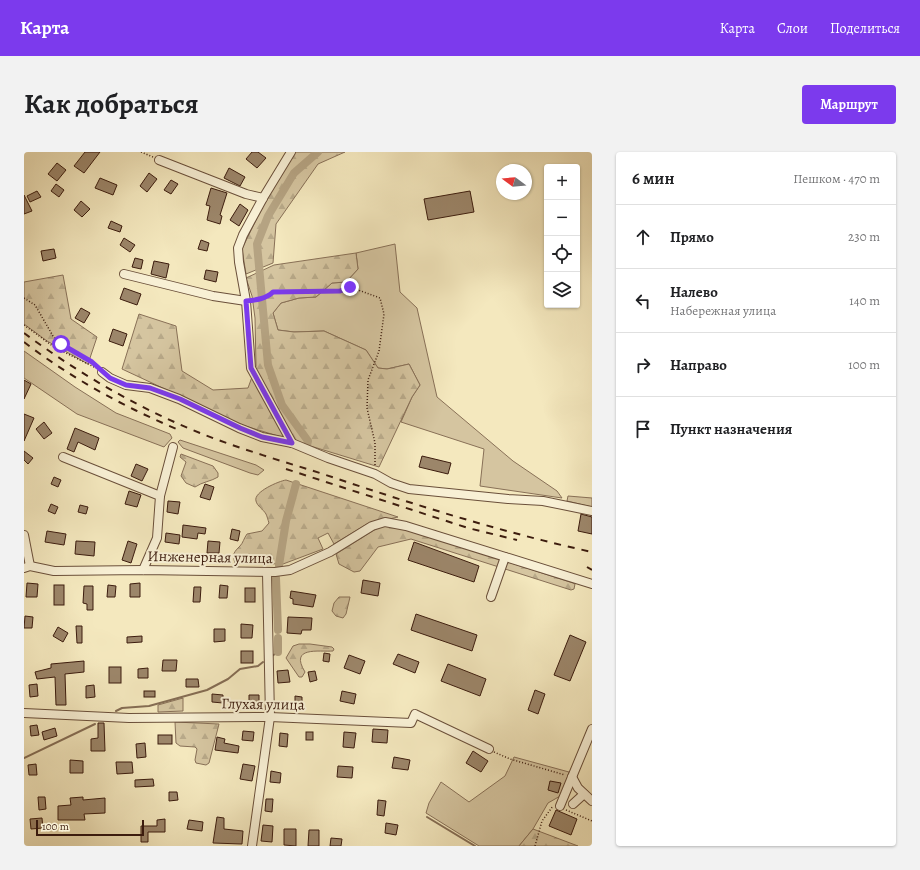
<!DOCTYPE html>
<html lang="ru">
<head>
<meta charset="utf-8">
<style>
  :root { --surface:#fff; --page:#f2f2f2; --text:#202124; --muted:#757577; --line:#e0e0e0; --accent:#7c3aed }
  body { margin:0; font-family:Alegreya,serif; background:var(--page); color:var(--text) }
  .controls { position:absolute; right:12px; top:12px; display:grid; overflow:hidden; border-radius:4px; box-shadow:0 1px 3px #0004 }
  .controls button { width:36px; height:36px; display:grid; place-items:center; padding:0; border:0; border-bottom:1px solid var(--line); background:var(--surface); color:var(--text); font:20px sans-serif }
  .compass { position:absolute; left:472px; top:12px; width:36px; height:36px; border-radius:50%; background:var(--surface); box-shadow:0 1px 3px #0004; rotate:286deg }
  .scale { position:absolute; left:12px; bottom:10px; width:108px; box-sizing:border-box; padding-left:4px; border:2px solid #3c1c0e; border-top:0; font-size:11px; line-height:14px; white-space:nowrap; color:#3c1c0e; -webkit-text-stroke:3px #f8f0d5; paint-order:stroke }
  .stop { position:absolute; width:12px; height:12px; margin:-9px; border:3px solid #7c3aed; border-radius:50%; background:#fff }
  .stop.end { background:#7c3aed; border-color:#fff; box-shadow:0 1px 4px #0008 }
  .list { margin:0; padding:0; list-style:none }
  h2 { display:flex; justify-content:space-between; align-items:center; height:52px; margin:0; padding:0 16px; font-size:17px }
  h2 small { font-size:13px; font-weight:400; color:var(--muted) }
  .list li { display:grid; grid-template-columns:26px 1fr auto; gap:12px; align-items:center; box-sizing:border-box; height:64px; padding:0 16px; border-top:1px solid var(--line) }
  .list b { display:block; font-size:15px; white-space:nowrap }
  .list p { margin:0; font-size:13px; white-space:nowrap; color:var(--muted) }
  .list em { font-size:13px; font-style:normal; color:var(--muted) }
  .icon { flex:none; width:22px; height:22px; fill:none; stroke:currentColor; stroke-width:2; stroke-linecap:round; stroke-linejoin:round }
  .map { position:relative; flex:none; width:568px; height:694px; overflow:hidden; border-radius:4px }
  header { display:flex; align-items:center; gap:24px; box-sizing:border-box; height:56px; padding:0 20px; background:var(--accent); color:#fff }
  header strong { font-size:19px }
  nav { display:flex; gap:22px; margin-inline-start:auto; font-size:14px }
  .intro { display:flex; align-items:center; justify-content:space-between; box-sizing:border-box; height:96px; padding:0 24px }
  h1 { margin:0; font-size:28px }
  .button { padding:10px 18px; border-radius:4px; background:var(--accent); color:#fff; font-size:14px; font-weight:700 }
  main { display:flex; gap:24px; padding:0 24px }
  aside { flex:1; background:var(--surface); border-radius:4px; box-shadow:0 1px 3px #0004 }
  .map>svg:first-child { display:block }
</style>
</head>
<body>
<header>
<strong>Карта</strong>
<nav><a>Карта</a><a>Слои</a><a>Поделиться</a></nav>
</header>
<div class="intro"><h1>Как добраться</h1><a class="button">Маршрут</a></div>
<main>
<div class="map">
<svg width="568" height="694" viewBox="0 0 568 694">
  <defs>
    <pattern id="forest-firs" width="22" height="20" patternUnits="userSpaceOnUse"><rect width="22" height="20" fill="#d5c5a0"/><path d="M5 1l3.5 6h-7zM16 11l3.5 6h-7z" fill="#b8a989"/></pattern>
  </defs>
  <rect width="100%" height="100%" fill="#f4e8be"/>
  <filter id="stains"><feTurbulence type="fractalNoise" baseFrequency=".005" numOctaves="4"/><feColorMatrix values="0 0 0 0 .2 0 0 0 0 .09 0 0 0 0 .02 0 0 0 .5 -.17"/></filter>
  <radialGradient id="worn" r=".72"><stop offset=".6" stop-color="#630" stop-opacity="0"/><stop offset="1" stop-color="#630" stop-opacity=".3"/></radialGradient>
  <g fill="#d5c5a0" stroke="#887057">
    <polygon points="371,92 376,140 393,156 413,245 489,309 533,339 538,346 456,334 460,297 377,270 388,245 396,233 385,212 363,217 354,216 342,198 300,179 270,180 254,178 249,161 257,151 275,146 292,145 308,131 322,130 334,117 332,101"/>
    <polygon points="0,199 51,235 92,261 146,282 148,286 140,295 53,262 0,226"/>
    <polygon points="156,288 232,313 240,318 234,323 226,321 159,296 154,290"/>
    <polygon points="544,344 568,346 568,355 543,349"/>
    <polygon points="490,605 545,620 538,643 524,651 509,677 495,694 455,694 402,661 405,651 417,630 445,650 481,624"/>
  </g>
  <g fill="url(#forest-firs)" stroke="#887057">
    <polygon points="270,0 321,0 294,12 252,72 249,111 222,122 218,97 242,47"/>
    <polygon points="332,101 334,117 322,130 308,131 292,145 275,146 257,151 249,161 254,178 270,180 300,179 342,198 354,216 363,217 385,212 396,233 388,245 355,315 218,273 98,217 115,162 152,174 158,219 189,238 224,236 232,214 231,166 228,144 222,126 250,113"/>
    <polygon points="39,123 47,167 73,185 64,212 23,189 0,172 0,130"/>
    <path d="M157,302L189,314L194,321V325C188,329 178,330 171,335L162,331L157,324L162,310L156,305Z"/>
    <path d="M262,328L374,365L343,372L310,392L304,381L294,386L299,397L259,412L211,411C208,402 210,400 216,394C219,391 220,386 223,382L238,379L245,371C244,368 243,364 242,362C239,357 233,354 232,349C229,340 255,329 262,328Z"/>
    <polygon points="362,373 382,377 549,431 551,432 550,437 547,438 387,387 354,395 336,419 330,420 315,412 312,402 352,377"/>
    <polygon points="315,445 326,445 322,462 319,466 312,464 308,459 310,451"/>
    <path d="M275,492H286L308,495L310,497L309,499C295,500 265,494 281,520L278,525H275L262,506L269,494Z"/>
    <polygon points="159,546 159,559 134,560 134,553"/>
    <polygon points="151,570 195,572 185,611 182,613 172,611 171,608 173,597 171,595 156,594 152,591"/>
    <polygon points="509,677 554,694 495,694"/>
  </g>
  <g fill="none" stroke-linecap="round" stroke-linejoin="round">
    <g stroke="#856d54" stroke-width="2">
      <polyline points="248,504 254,500"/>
      <polyline points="92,559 98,556 125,554 183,538 204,527 216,517 234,514 239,510"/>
      <polyline points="0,606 71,572"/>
      <polyline points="403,665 451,694"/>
    </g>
    <g stroke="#b5a382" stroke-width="8">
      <polyline points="283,293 284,289 258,253 244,213 233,92 244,64 270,21 294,0"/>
      <polyline points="255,413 262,369 272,332"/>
      <polyline points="252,426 254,478"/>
      <polyline points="254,500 254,486"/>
    </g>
  </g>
  <g fill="#9c866a" stroke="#3c1c0e">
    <polygon points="61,0 76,0 60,21 50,14"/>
    <polygon points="228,0 234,0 242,6 233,16 222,7"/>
    <polygon points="33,11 42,18 33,29 24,22"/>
    <polygon points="205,16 221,25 216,34 200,26"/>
    <polygon points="125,21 133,27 123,40 116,34"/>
    <polygon points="76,26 93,33 89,43 71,36"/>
    <polygon points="147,28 154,32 147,42 140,38"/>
    <polygon points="32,32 40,38 35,45 27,39"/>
    <polygon points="187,36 203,41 196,63 198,64 196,72 183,68 186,54 182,53"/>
    <polygon points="13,39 17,45 6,50 3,44"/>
    <polygon points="446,39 450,60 404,68 400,47"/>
    <polygon points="0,43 8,59 0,62"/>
    <polygon points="57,49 66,57 58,65 50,58"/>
    <polygon points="216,52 224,58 215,74 206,68"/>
    <polygon points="87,69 98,74 96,80 84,76"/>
    <polygon points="100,86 111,93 106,100 96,93"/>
    <polygon points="177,88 185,91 183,99 174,97"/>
    <polygon points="30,97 32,106 19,109 17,99"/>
    <polygon points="111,106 119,108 117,117 108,115"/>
    <polygon points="130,109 145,112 142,126 127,122"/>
    <polygon points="182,118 194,120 192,130 180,127"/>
    <polygon points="100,136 117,142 113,153 96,147"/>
    <polygon points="57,156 66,161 60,171 51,166"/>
    <polygon points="89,177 103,182 99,194 85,189"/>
    <polygon points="0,228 7,232 0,247"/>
    <polygon points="0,262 10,266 0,289"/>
    <polygon points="20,270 28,281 20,287 12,277"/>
    <polygon points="51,276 75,286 71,298 54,290 50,300 43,297"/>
    <polygon points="0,299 9,306 4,312 0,308"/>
    <polygon points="398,304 427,311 424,322 395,315"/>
    <polygon points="112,312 124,317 118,329 107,324"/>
    <polygon points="30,325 37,328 34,335 27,332"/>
    <polygon points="181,332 190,335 186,348 176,345"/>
    <polygon points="105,339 117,343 113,355 101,352"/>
    <polygon points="144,349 156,350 154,362 143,360"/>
    <polygon points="27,352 34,355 31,362 24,359"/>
    <polygon points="56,353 64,355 62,362 54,360"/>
    <polygon points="557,362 568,365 568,382 554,379"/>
    <polygon points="159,373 182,376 181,382 174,381 173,387 158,385"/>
    <polygon points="208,377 216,379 214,389 206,387"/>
    <polygon points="23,379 42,382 40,393 21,390"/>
    <polygon points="142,381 156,383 155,392 141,390"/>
    <polygon points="52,389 71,390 70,404 51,402"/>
    <polygon points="104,389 113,392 107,411 98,408"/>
    <polygon points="184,389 196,390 195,401 183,401"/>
    <polygon points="390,390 455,414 450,430 384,408"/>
    <polygon points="339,428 356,431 354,444 337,441"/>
    <polygon points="3,431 14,432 13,445 2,445"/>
    <polygon points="116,431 116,445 106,445 106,432"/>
    <rect x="30" y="433" width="10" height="20"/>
    <polygon points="84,433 92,434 91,445 83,445"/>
    <polygon points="196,433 204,434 203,446 195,446"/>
    <polygon points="60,434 69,434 69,458 63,458 63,452 59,451"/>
    <polygon points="170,435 177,435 176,450 169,450"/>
    <rect x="221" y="436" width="10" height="14"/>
    <polygon points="267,439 292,443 289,455 269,452 269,447 266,446"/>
    <polygon points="392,462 453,483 448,499 387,478"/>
    <polygon points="1,464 9,465 8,476 0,476"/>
    <polygon points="264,465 288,466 287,478 278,478 277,482 263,481"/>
    <polygon points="217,472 229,473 228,486 217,486"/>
    <polygon points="52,474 58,474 58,491 53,491"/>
    <polygon points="34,475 44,481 39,490 29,484"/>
    <polygon points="190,477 201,477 201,489 190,490"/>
    <polygon points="546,483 562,490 546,529 530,523"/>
    <polygon points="118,484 118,490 103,491 103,485"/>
    <rect x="217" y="499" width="12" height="12"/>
    <polygon points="300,501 306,502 305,510 299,509"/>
    <polygon points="374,502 395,510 391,521 369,512"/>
    <polygon points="325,503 341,509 336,522 320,516"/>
    <polygon points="139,508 153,508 152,519 138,519"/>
    <polygon points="60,509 60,520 41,522 42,553 32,553 31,525 13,527 11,520 27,516 27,512"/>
    <polygon points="424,512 462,527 456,544 417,529"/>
    <rect x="85" y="515" width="12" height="16"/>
    <polygon points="124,516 124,526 114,526 114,517"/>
    <polygon points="264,518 266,530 254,531 253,519"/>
    <polygon points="291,519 293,528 286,530 284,520"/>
    <polygon points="162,527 174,527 175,535 162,535"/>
    <polygon points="13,532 14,544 6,545 5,533"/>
    <polygon points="70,533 71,545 62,546 62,534"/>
    <polygon points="511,538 521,542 514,562 504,558"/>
    <rect x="120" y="539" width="11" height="6"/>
    <polygon points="318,539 332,542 330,552 316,549"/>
    <polygon points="188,542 199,543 199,551 188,550"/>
    <polygon points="225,543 235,543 235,553 225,552"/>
    <polygon points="271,544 278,545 278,554 271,554"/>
    <polygon points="74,571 80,571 81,599 67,599 67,587 74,586"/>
    <polygon points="13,573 15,583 7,584 6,574"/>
    <polygon points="31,576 33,584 20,588 18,580"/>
    <polygon points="349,577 364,578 363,591 348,590"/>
    <polygon points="219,579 230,580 229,589 218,588"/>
    <rect x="282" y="580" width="7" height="8"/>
    <polygon points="320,580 332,581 330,596 319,595"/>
    <polygon points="256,581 264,582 263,595 255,594"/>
    <rect x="134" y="583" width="14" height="9"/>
    <polygon points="193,585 201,587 200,591 215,594 214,601 191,598"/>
    <polygon points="121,591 122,605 113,606 112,592"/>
    <polygon points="449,599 464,609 457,620 442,611"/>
    <polygon points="370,605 386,608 384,618 368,616"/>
    <polygon points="46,608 59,609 59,621 46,621"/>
    <polygon points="92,610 108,610 109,621 93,622"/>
    <polygon points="12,612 13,623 5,623 4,613"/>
    <polygon points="219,612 231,614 228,629 216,627"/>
    <polygon points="314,614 329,615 328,626 313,625"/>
    <polygon points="247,619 257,621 256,631 246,630"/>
    <polygon points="129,627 130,634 111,635 111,628"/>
    <polygon points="526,629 537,631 534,641 524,638"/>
    <polygon points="145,640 153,640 154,648 145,649"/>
    <polygon points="14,645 21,645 22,657 15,658"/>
    <polygon points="59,645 59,648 81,646 81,661 60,662 61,668 34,668 34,654 47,653 46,646"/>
    <polygon points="242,647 249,647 248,660 241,659"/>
    <polygon points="354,648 362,649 360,664 353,663"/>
    <polygon points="532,658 553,667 547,683 525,674"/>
    <polygon points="193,665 200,666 200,677 219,679 218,692 189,691"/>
    <polygon points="18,666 19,676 7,677 6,667"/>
    <polygon points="141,667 141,680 124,680 124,690 117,690 117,674 133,674 133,668"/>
    <polygon points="165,668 179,670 178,679 163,677"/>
    <polygon points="362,671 374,673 372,683 361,681"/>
    <polygon points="239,673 249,674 248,690 237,689"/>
    <polygon points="260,677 272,677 272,694 260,693"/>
    <polygon points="285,678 295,678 295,694 284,694"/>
    <polygon points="307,686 318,687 317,694 306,694"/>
  </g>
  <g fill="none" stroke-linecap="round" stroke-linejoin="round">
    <defs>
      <g id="minor">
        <polyline points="267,0 239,46 219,83 214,96 215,110 222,149 227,216 268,291"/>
        <polyline points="135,8 222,42 239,46"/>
        <polyline points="100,122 189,144 222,149"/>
        <polyline points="78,220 86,226 102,233 126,236 155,247 215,276 238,285 268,291 304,306 351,322 367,331 385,337 484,347 519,349 568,359"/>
        <polyline points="39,305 136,344 133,386 119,418"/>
        <polyline points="136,344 149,295"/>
        <polyline points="0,383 6,414"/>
        <polyline points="0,416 6,414 30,419 119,418 251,420 266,418 306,400 348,374 361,370 382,374 568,432"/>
        <polyline points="467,445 481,405"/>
        <polyline points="0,561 105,566 246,565 387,571 391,562 465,597"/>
        <polyline points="548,625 554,636 568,649"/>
        <polyline points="549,652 560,642"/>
        <polyline points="536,654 568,577"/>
        <polyline points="228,694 246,565 243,421"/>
      </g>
    </defs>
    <use href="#minor" stroke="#6a4f3a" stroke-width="10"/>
    <g stroke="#3c1c0e" stroke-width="1.5" stroke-dasharray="1 2" stroke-linecap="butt">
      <polyline points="117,0 129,5"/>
      <polyline points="0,146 11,153 29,184 37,192 72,214"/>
      <polyline points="228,148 246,144 249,140 316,139 326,135 356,146 360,162 355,199 344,228 343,256 351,291 351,314"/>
      <polyline points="0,173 30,195 72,216"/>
      <polyline points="470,600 486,607 541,623"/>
      <polyline points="542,658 568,669"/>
      <polyline points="511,694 518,669 529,654"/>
    </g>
    <use href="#minor" stroke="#f8f0d5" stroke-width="8"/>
    <g stroke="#3c1c0e" stroke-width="2" stroke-dasharray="7 7" stroke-linecap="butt">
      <path d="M0,181C54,221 114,256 176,281C216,297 258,309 299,322C388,352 477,380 568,400"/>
      <path d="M0,190C47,226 100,255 155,278"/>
      <polyline points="262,317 444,376 493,388"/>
      <polyline points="563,415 568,418"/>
    </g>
  </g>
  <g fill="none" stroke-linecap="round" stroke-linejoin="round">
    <path stroke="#7c3aed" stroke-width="5" d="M37,192L68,210L86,226L102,233L126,236L156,247L216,276L238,285L268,291L227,216L222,149C232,148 242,147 249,140L316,139L326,135"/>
  </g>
  <g text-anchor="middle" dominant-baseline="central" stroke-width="4" stroke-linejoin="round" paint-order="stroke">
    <g font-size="15" fill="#3c1c0e" stroke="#f8f0d5">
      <text transform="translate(186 405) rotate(1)">Инженерная улица</text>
      <text transform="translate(239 552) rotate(1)">Глухая улица</text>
    </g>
  </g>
  <rect width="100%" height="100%" filter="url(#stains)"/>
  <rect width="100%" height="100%" fill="url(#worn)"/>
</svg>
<div class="controls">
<button>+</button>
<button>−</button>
<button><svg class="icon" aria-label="locate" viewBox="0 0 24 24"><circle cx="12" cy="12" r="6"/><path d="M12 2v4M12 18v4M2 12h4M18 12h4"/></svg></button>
<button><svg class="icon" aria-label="layers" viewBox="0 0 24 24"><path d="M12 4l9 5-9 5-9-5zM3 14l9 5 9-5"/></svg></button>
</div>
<svg class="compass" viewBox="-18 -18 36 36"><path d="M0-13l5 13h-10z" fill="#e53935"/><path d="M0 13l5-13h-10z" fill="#757577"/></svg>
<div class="scale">100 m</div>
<div class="stop" style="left:37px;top:192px"></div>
<div class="stop end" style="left:326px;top:135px"></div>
</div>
<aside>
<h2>6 мин<small>Пешком · 470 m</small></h2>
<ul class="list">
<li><svg class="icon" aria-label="ahead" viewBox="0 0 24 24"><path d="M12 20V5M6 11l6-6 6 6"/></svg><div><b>Прямо</b></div><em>230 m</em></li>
<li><svg class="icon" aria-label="left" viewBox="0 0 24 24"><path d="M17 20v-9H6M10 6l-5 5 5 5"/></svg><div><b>Налево</b><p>Набережная улица</p></div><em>140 m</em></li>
<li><svg class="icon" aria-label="right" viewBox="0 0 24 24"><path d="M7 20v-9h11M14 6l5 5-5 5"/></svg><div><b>Направо</b></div><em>100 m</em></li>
<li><svg class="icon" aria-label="arrive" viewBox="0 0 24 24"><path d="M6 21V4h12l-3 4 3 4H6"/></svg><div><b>Пункт назначения</b></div></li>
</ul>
</aside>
</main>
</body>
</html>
